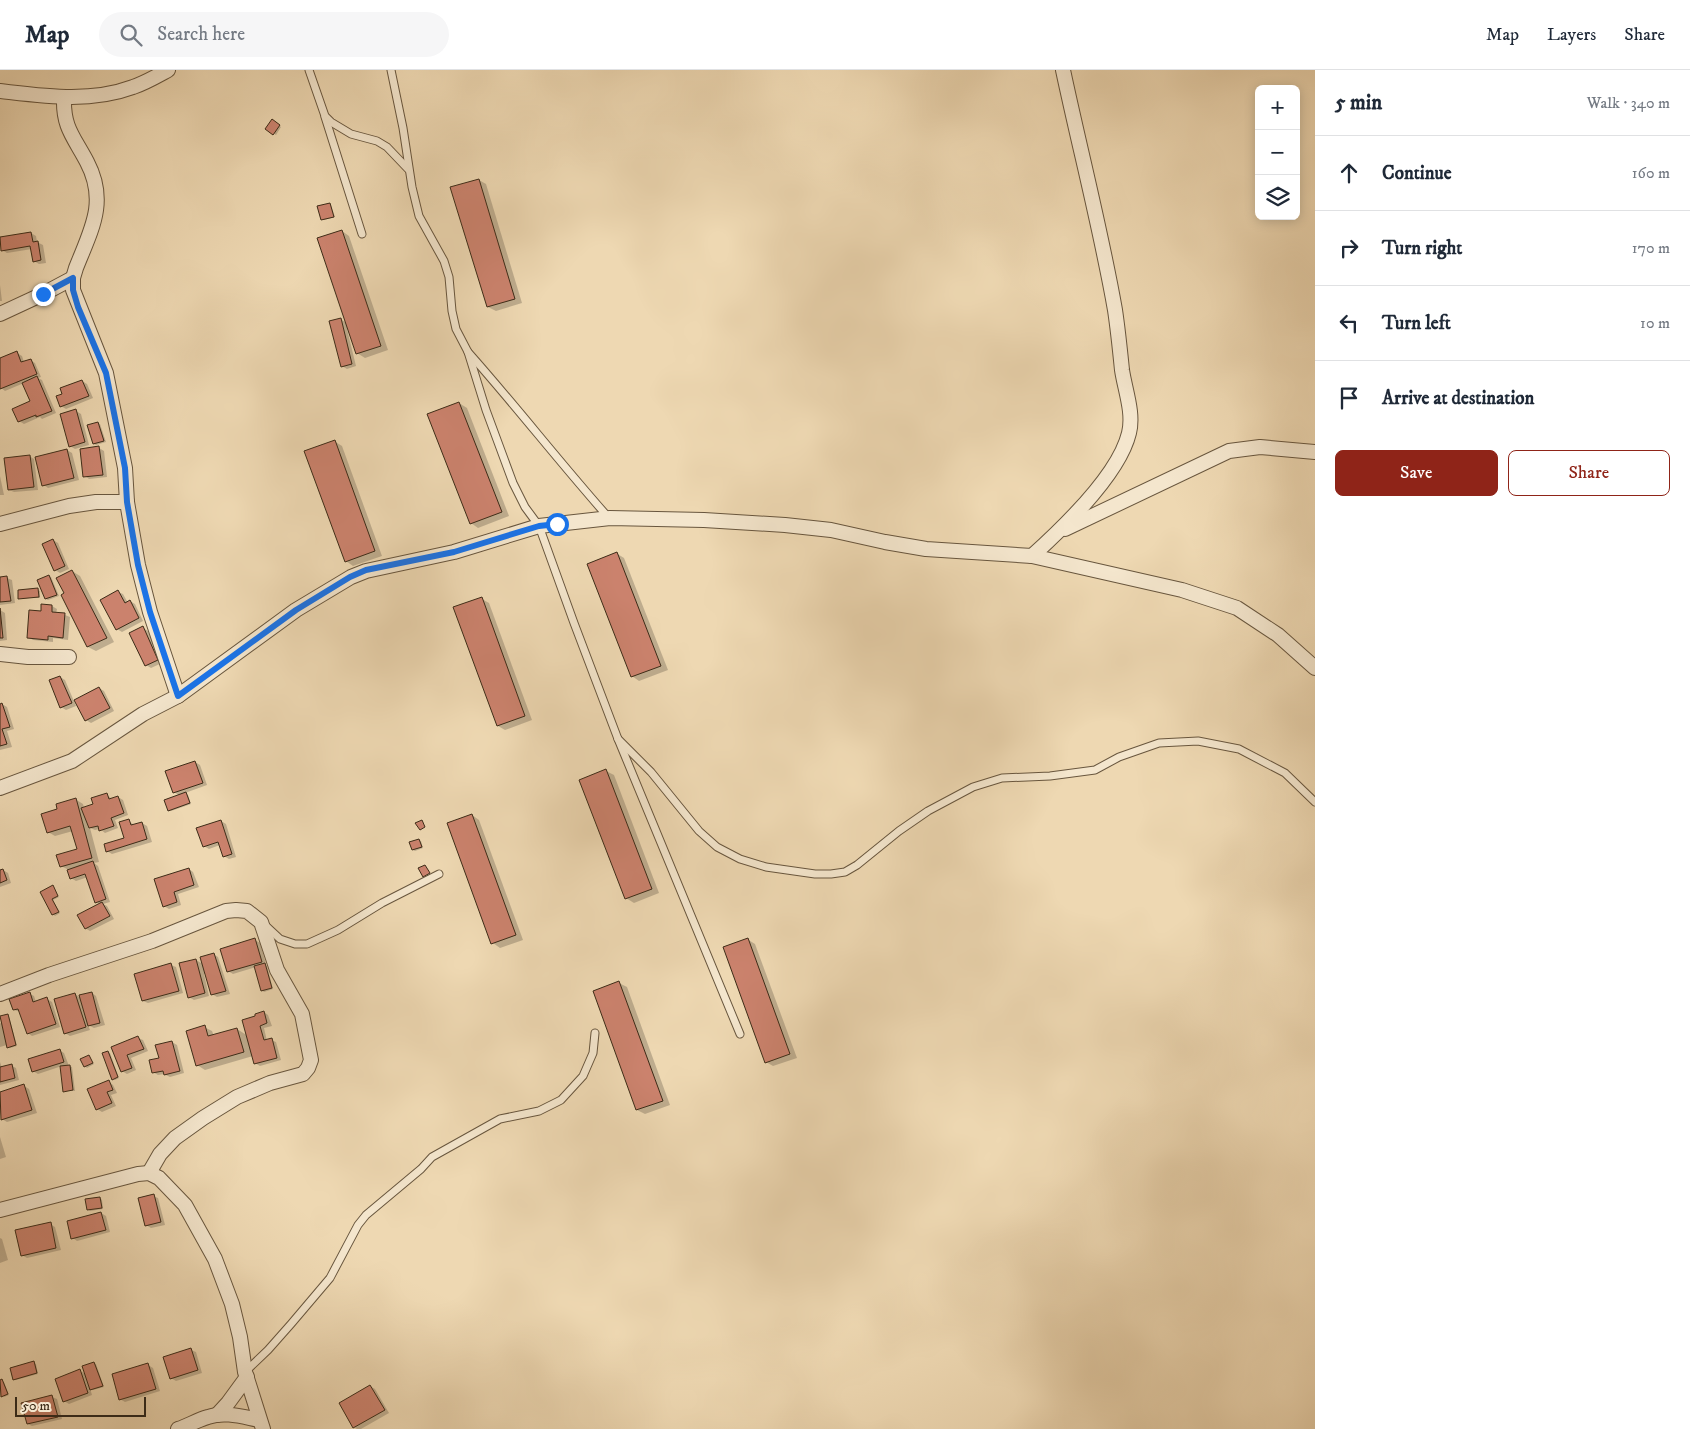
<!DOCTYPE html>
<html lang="en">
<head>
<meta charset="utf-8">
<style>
  :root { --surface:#fff; --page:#f6f6f7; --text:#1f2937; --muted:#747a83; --line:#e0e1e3; --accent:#8f2418 }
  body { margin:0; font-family:"IM FELL DW Pica",serif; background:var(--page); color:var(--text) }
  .controls { position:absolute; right:15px; top:15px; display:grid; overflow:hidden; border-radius:8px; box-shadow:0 2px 12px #0003 }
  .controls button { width:45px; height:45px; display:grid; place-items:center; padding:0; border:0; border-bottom:1px solid var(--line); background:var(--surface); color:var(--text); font:25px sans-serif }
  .scale { position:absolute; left:15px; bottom:12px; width:131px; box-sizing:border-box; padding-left:5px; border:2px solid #3c2b17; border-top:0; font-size:14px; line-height:18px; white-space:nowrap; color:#3c2b17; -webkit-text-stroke:4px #f4e6cd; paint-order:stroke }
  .stop { position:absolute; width:15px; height:15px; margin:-11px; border:4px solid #1a73e8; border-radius:50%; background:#fff }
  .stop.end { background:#1a73e8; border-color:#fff; box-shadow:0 1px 5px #0008 }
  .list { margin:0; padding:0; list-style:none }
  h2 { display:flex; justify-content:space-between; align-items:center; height:65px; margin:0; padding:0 20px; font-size:21px }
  h2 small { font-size:16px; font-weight:400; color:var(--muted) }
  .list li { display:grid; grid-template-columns:32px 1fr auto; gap:15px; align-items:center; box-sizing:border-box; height:75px; padding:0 20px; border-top:1px solid var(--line) }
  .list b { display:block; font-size:19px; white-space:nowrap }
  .list em { font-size:16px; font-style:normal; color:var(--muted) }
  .actions { display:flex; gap:10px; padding:15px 20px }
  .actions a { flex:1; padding:11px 0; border:1px solid var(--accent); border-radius:8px; text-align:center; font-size:18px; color:var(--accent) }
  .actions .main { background:var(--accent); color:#fff }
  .icon { flex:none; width:28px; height:28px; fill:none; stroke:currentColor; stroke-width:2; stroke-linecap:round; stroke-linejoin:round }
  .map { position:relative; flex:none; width:1315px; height:1359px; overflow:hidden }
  header { display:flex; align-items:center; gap:30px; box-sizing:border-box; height:70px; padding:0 25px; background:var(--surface); border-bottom:1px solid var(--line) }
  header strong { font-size:24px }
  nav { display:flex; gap:28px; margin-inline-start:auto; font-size:18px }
  .search { width:350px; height:45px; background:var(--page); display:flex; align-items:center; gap:12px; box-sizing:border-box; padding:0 18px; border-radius:28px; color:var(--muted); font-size:19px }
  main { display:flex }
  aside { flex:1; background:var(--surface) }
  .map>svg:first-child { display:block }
</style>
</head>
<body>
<header>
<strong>Map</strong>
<div class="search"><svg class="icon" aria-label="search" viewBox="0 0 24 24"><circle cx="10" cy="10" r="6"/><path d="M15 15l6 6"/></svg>Search here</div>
<nav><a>Map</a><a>Layers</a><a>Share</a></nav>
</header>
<main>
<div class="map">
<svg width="1315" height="1359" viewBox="0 0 1315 1359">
  <rect width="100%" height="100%" fill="#eed8b2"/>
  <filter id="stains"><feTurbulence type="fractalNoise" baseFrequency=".004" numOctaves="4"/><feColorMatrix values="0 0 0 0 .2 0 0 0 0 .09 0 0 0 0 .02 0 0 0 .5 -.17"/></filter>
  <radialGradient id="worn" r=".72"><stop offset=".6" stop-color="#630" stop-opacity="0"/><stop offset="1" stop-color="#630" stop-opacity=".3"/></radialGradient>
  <g fill="#0003">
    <polygon points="272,51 281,57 276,65 267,59"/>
    <polygon points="479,110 486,114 522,233 496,241 488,237"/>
    <polygon points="329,134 331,135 335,147 324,150 322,149"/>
    <polygon points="342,161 349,166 388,280 365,288 357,283 349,258 347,259 356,296 347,299 342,296 340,249 347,253"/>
    <polygon points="31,163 36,166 37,172 43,175 46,193 39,194 34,191 32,179 7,183 2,180 0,168"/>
    <polygon points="0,215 2,231 0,231"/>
    <polygon points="17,283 22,286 24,292 30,290 35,293 41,307 38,308 42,310 56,343 42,349 40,347 24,354 19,351 32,332 24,313 5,321 0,317 0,290"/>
    <polygon points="82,311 87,314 93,328 66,339 61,336 64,324"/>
    <polygon points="459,333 467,338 509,446 478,458 471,453"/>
    <polygon points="76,341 81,344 89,375 75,379 70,376"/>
    <polygon points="98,353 100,354 106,372 96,375 94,374"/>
    <polygon points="334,371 342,376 382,486 353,496 346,491"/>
    <polygon points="99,378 104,381 107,407 89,409 85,406"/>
    <polygon points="67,380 72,383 79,410 48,418 44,415"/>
    <polygon points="29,386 34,389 38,420 14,422 9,420"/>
    <polygon points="0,406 4,425 0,425"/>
    <polygon points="53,470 58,473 69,499 60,503 55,500"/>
    <polygon points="616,483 624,488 668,600 639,611 632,606"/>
    <polygon points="72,501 80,506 114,572 96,581 88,577 63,525 66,524"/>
    <polygon points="49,506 51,507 59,526 48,530 46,529 39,510"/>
    <polygon points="0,508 7,508 12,510 15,533 0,535"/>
    <polygon points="38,520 40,521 40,528 20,528"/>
    <polygon points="118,522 123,524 128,533 130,531 135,534 143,551 122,562 117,559"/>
    <polygon points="482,529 489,533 532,650 505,660 498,656"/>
    <polygon points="52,536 57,539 56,544 65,545 70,547 68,570 53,568 53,572 33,570 28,567 42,543"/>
    <polygon points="0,540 5,543 7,570 0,571"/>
    <polygon points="143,558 148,561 162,593 151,598 146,595"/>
    <polygon points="60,607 65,610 76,636 66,640 61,637"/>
    <polygon points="99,618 104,621 114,641 91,653 86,650"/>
    <polygon points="2,634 7,637 14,659 7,661 12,677 0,680 0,635"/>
    <polygon points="195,692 200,695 207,715 185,723 188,725 191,734 171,741 169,740 180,726 174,722"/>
    <polygon points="606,701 614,705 659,823 634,833 626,828"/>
    <polygon points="107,725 112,729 118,727 123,730 128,745 115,750 118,758 105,763 100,759 95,760 90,758 99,792 94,793 98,796 110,832 103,834 107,836 114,849 90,861 85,858 101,834 96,832 88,807 76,811 71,808 69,800 61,796 78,780 73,761 55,766 48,762 59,740 75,729 83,734 84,738 95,735"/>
    <polygon points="472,745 479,750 523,870 500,878 493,873"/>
    <polygon points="129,751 134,755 142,753 147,756 152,772 112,784 107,781 125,769"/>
    <polygon points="221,751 226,754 236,787 229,789 224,786 220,775 209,779 204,776"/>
    <polygon points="419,770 421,771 423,778 415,781 413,780"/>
    <polygon points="189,799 193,802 199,817 178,824 181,835 169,839 164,836"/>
    <polygon points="3,800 8,803 11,813 0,817 0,801"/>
    <polygon points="53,817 59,827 53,830 60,843 55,846 53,844 42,822"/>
    <polygon points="747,869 755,874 797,988 773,996 766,992"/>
    <polygon points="255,870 260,873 266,894 265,895 267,896 273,919 264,922 262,920 256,897 233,904 228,901"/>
    <polygon points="213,884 218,887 230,924 217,927 212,924 206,903 204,904 209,926 194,930 189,927 196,890 203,894"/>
    <polygon points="171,895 176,897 183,923 148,933 143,931"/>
    <polygon points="619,913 627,917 670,1035 645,1044 637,1040 594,921"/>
    <polygon points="92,923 96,926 105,955 94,958 88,955 90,960 70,966 65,963 75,924 79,927"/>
    <polygon points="30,924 34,926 36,932 47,929 52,932 60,957 32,966 28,963 21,942 14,940"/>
    <polygon points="264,942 268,945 272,956 264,958 267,971 271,970 276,972 281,990 260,996 255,993 253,986 205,1000 197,995 204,957 212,961 214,966 237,959 248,966 257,947"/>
    <polygon points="7,945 9,946 17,976 10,978 7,975 0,977 0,953 2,954 0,947"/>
    <polygon points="138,968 143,970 148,981 131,988 136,1000 127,1004 122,1001 113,978"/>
    <polygon points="172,972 177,975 184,1003 170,1007 164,1004 158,1005 153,1002 160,989"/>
    <polygon points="59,980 64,983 69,996 72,997 75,1021 65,1021 62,996 38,1004 33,1001"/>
    <polygon points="108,982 110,983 119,1008 115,1010 113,1009"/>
    <polygon points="89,986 94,994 87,998 85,996"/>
    <polygon points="0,992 2,998 12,996 16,998 19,1010 0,1015"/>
    <polygon points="109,1012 113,1015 117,1023 111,1025 116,1036 102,1042 97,1039"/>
    <polygon points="24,1016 29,1019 37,1043 7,1052 2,1049 0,1042 0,1023"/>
    <polygon points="0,1067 6,1087 0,1089"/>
    <polygon points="153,1126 158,1128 165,1155 151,1158 146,1155"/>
    <polygon points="100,1128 102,1130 103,1139 90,1141 88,1139"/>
    <polygon points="101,1143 106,1146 110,1162 77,1171 73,1168"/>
    <polygon points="50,1154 55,1157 61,1180 27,1188 22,1185"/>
    <polygon points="0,1168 2,1169 8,1190 0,1193"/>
    <polygon points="191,1280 196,1282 202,1303 176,1311 171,1308"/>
    <polygon points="34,1293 36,1294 38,1304 16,1310 14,1309"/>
    <polygon points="94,1293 96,1294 104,1317 93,1320 90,1318 92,1325 69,1334 64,1331 80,1301 86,1304"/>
    <polygon points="148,1295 153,1298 160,1321 125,1332 120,1329"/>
    <polygon points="2,1311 4,1312 9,1325 4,1327 0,1320 0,1312"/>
    <polygon points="370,1316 375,1319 389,1343 361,1359 357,1359 354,1357"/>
    <polygon points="52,1327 57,1329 62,1349 32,1356 28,1354"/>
  </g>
  <g fill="#cb826d" stroke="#3c2b17">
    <polygon points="272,49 280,55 273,65 265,59"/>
    <polygon points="479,109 515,229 487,237 450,117"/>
    <polygon points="330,133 334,147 321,150 317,136"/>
    <polygon points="342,160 381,276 356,284 317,168"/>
    <polygon points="31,162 33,172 38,171 41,190 33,192 30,176 1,181 0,167"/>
    <polygon points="341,248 352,294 341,297 329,251"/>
    <polygon points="17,281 21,292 31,289 37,304 0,319 0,288"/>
    <polygon points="37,306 52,341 36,347 36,345 18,352 12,339 30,331 22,313"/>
    <polygon points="82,310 89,326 60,337 56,326 62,324 60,318"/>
    <polygon points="459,332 502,442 470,454 427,344"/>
    <polygon points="76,339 85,372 69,377 60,344"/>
    <polygon points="98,352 104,371 93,374 87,355"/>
    <polygon points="335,370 375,481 345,492 304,381"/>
    <polygon points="99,376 103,405 83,407 80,379"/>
    <polygon points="67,379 74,408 42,416 35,387"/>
    <polygon points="30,385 34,417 8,420 4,388"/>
    <polygon points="53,469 65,496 54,501 42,474"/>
    <polygon points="617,482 661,596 631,607 587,494"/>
    <polygon points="72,500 107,568 87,577 61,525 64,523 56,508"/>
    <polygon points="49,505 57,525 45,529 37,510"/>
    <polygon points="7,506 11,531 0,532 0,507"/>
    <polygon points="38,518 39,527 18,529 18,520"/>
    <polygon points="118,520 125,533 130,530 139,548 116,560 100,530"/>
    <polygon points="482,527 525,646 497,656 453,537"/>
    <polygon points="41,534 52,535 52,542 65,543 63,568 48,566 48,570 27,568 29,540 41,541"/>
    <polygon points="0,538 3,568 0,568"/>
    <polygon points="143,556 158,590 145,596 129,563"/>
    <polygon points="60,606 72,633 60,638 49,610"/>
    <polygon points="99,617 110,638 85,651 74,630"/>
    <polygon points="2,633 10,657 2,659 7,674 0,676 0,634"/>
    <polygon points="195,691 203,713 173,723 165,701"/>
    <polygon points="606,699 652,819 625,829 579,710"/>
    <polygon points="186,722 190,733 168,741 164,730"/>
    <polygon points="107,723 109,729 118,726 124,743 111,748 114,756 99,761 98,756 89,758 81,738 93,734 91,728"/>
    <polygon points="76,728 92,788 60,797 56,785 77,779 70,756 47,763 41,744 57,739 56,734"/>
    <polygon points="472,744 516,865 491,874 447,753"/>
    <polygon points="129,749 131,755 142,752 147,769 106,782 104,774 124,768 119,752"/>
    <polygon points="221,750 232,784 223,787 218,772 203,777 196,758"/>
    <polygon points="422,750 425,757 420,760 415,753"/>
    <polygon points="419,769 422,777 412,780 409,772"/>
    <polygon points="93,791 106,829 95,833 85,804 70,809 67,800"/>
    <polygon points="425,795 430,803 423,807 418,798"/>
    <polygon points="189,798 194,815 174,822 177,832 163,837 154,809"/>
    <polygon points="3,799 7,810 0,813 0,800"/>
    <polygon points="53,815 58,826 52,829 59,842 52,845 40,822"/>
    <polygon points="102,832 110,846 85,859 77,845"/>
    <polygon points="255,868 262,892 227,902 220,879"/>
    <polygon points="748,868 790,984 765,993 723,877"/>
    <polygon points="214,883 226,921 211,925 200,887"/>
    <polygon points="196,889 205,923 188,928 179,893"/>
    <polygon points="171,893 179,921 142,931 134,904"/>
    <polygon points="265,893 272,918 261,921 254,896"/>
    <polygon points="619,911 663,1031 636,1040 593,921"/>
    <polygon points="30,922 33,932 47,927 56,954 27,964 18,939 13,940 9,929"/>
    <polygon points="92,922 100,953 88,956 79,925"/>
    <polygon points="75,923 86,957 64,964 54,929"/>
    <polygon points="264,941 267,953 260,956 264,970 272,968 277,988 254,994 242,950 255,946 255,944"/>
    <polygon points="8,944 16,975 7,978 0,946"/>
    <polygon points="205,955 208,966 237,958 244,982 196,996 186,961"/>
    <polygon points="138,966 144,979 127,985 132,998 121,1002 111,977"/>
    <polygon points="172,971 180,1001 164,1005 163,1001 152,1003 149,990 159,988 155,975"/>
    <polygon points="60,979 64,992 32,1002 28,989"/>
    <polygon points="108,981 118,1007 112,1010 102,983"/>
    <polygon points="89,985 93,993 84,997 80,989"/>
    <polygon points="12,994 15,1008 0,1012 0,997"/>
    <polygon points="70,995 73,1020 63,1022 60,996"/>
    <polygon points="109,1010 113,1020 107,1022 112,1033 96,1040 87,1019"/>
    <polygon points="24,1014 32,1040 1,1050 0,1022"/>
    <polygon points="154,1124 161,1152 145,1156 138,1128"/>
    <polygon points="100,1127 102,1138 87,1140 85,1129"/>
    <polygon points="101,1142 106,1160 71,1169 67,1151"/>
    <polygon points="51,1152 56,1178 21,1186 15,1160"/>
    <polygon points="191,1278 198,1300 170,1309 163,1287"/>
    <polygon points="34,1291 37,1303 13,1310 10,1298"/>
    <polygon points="94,1292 103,1316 90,1320 82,1296"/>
    <polygon points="148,1293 156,1319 119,1330 112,1304"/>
    <polygon points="80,1299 88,1323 63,1332 55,1309"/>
    <polygon points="2,1309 8,1324 1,1327 0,1310"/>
    <polygon points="370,1315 385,1340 353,1358 339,1333"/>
    <polygon points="52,1325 58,1347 27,1354 21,1333"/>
  </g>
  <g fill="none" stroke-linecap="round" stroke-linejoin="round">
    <defs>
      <g id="service">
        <polyline points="309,0 325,46 331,52 351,64 377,71 387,77 408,99"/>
        <path d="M391,0L403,58L412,117L419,146L444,191L449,207L452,241L456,259L468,282C516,336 561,394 609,448"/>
        <polyline points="325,47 362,164"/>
        <polyline points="468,282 486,340 513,413 525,437 539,456 574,553 618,669 740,964"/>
        <polyline points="618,669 651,702 699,761 717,777 740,789 766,797 815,804 831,804 845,802 857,795 899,761 928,741 973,717 1002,708 1050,706 1095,700 1119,687 1159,673 1198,671 1239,679 1285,703 1315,732"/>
        <polyline points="265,855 280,869 295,874 307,874 338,860 382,833 439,804"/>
        <polyline points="245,1302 268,1280 291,1254 330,1208 358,1155 366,1145 421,1099 432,1087 500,1049 539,1041 561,1030 583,1006 593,983 595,963"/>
      </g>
      <g id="minor">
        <path d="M0,21C44,26 90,33 133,17C145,13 157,6 168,0"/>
        <path d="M64,28C63,58 74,67 87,92C108,132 91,160 76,198L73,208V220L106,303L125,398L127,432L138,495L150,542L178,626"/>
        <polyline points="0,244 43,224 73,208"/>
        <polyline points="0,454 69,436 96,432 127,432"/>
        <polyline points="1065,459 1229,381 1260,377 1315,382"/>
        <path d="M1032,486C1063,458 1119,405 1129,363C1134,343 1125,320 1122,300C1120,280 1118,260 1115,240C1101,160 1080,80 1063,0"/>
        <polyline points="0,584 28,587 69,587"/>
        <polyline points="0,718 72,691 143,644 178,626 296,540 351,507 366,501 454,482 539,456 610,448 704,450 785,455 831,460 885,472 926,479 1032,486 1182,520 1237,538 1278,565 1315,598"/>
        <polyline points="0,924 49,905 152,871 226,841 236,840 247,841 261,852 277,900 302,944 311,990 308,998 303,1004 270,1013 237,1027 203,1048 175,1068 160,1084 149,1103"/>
        <polyline points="0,1140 138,1104 149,1103 159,1108 185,1135 215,1189 232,1234 240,1267 245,1302 263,1359"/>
        <polyline points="217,1345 228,1333 247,1307"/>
        <path d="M178,1359C188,1356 197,1350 208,1347C225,1341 243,1347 259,1350"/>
      </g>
    </defs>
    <use href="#service" stroke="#68563e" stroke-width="9"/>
    <use href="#minor" stroke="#68563e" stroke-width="16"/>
    <use href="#service" stroke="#f4e6cd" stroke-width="7"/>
    <use href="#minor" stroke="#f4e6cd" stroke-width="14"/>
  </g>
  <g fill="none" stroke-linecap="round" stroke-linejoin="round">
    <polyline stroke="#1a73e8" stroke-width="6" points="43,224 73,208 73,220 78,237 106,303 125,398 127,432 138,495 150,542 178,626 296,540 350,507 366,500 454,482 539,456 557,454"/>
  </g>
  <rect width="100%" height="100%" filter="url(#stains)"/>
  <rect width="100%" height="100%" fill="url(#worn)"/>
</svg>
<div class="controls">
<button>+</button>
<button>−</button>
<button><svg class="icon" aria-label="layers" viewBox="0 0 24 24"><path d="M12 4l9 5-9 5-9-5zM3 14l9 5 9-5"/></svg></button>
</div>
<div class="scale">50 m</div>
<div class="stop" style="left:557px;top:454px"></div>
<div class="stop end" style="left:43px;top:224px"></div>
</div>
<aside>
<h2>5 min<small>Walk · 340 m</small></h2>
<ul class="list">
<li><svg class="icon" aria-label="ahead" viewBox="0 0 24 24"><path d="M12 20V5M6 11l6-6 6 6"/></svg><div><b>Continue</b></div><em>160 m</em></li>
<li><svg class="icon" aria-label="right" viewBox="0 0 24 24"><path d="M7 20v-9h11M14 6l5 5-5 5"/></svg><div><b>Turn right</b></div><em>170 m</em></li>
<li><svg class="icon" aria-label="left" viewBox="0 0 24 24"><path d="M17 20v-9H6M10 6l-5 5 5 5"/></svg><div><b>Turn left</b></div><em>10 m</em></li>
<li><svg class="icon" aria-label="arrive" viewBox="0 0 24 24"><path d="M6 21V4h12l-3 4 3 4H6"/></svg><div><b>Arrive at destination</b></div></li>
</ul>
<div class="actions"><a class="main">Save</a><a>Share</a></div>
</aside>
</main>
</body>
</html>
